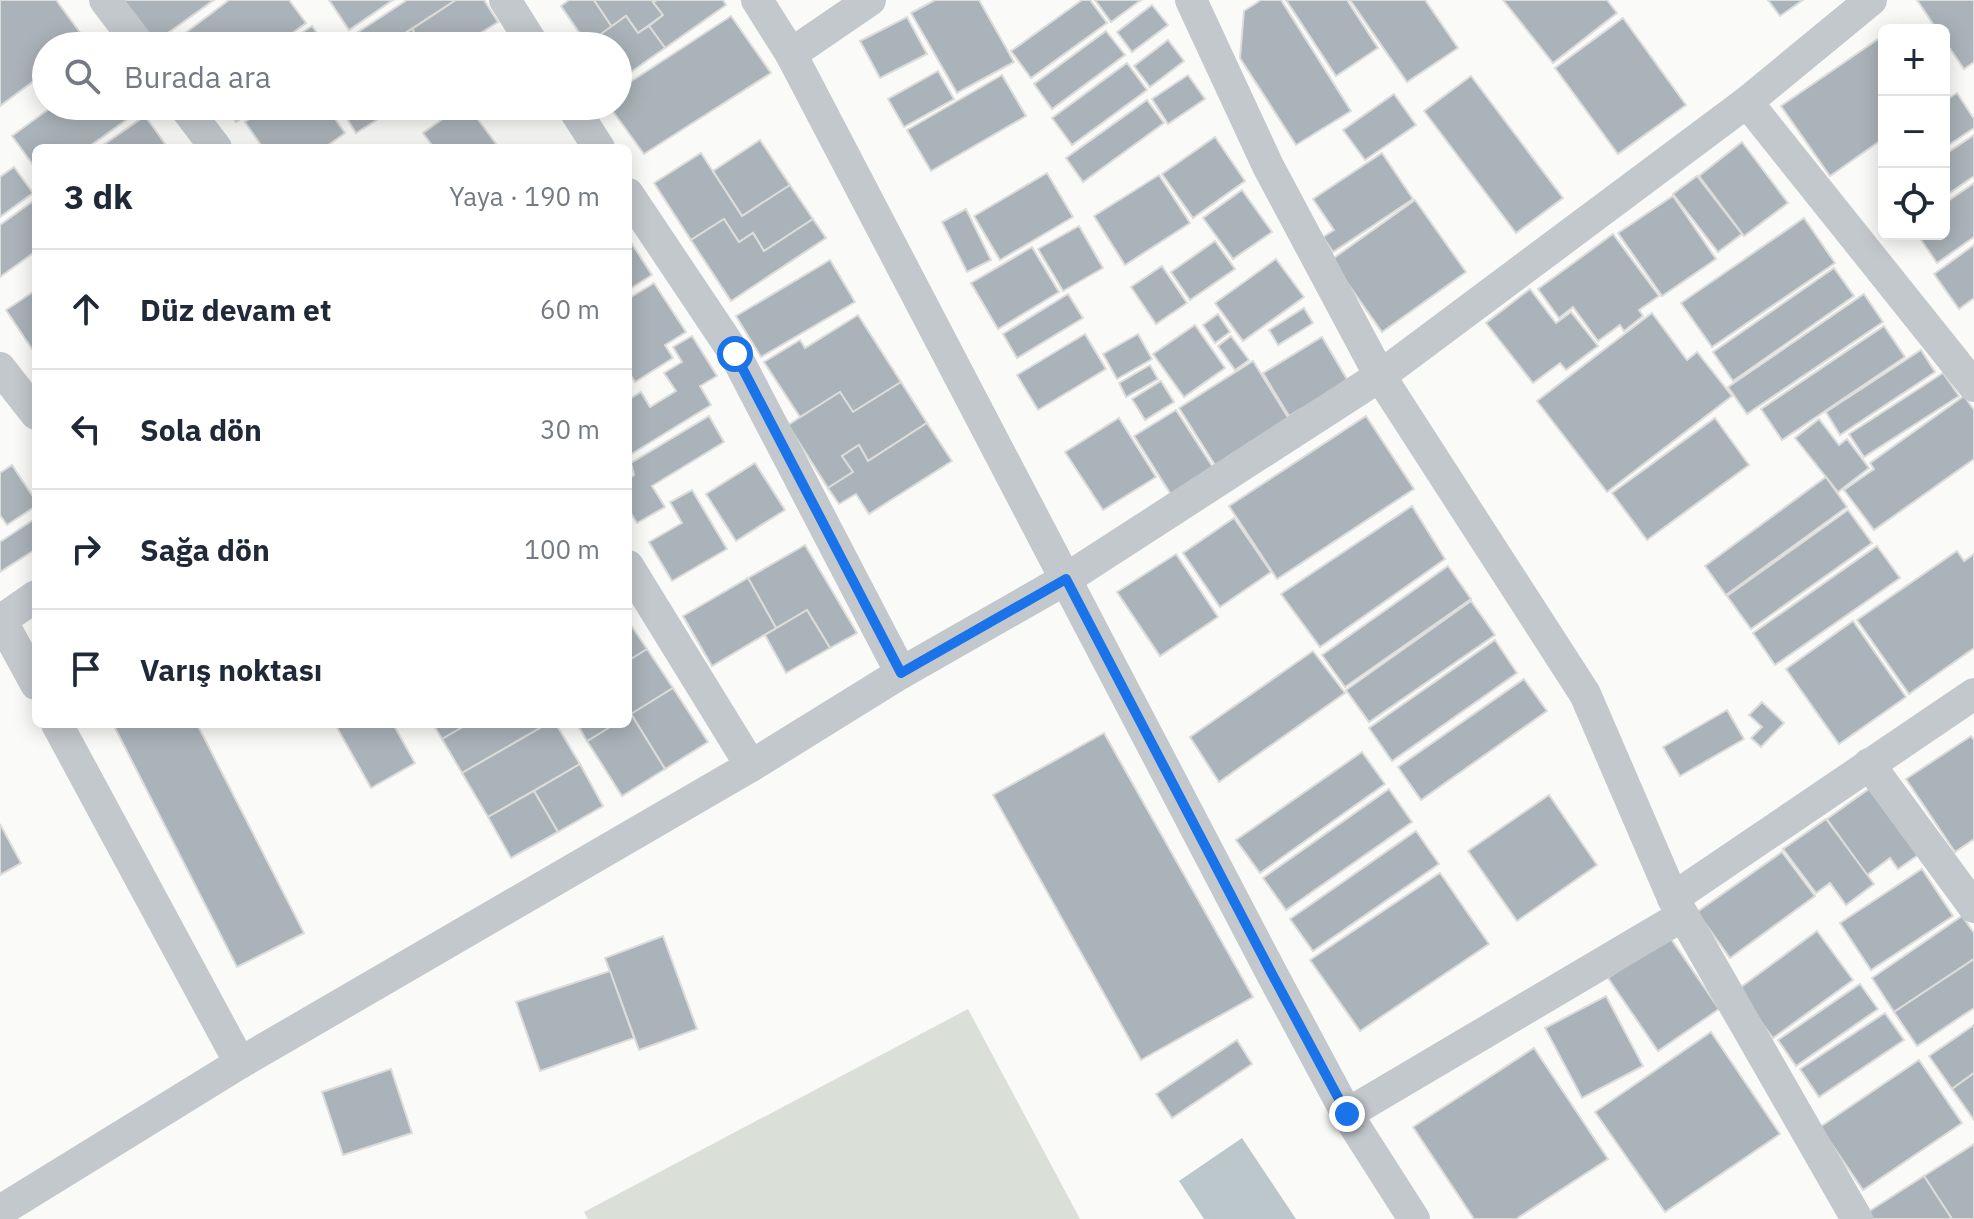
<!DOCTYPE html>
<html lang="tr">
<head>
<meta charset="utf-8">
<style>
  :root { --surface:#fff; --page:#f2f2f3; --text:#1f2937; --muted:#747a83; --line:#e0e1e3 }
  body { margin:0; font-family:"IBM Plex Sans",sans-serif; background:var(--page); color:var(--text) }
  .controls { position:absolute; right:24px; top:24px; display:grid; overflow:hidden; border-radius:12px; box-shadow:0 4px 20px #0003 }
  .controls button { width:72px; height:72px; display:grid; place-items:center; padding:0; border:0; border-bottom:2px solid var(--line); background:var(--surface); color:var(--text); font:40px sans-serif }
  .stop { position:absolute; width:24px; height:24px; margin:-18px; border:6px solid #1a73e8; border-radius:50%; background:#fff }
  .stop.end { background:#1a73e8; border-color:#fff; box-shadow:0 2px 8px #0008 }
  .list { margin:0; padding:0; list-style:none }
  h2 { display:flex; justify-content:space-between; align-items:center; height:104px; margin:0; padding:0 32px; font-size:34px }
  h2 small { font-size:26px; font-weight:400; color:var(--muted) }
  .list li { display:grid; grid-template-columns:52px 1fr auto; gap:24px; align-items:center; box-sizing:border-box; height:120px; padding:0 32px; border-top:2px solid var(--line) }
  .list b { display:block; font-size:30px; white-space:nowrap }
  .list em { font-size:26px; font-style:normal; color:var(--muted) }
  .icon { flex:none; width:44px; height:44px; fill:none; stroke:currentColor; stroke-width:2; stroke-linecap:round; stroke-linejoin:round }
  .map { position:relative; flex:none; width:1974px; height:1219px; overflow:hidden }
  .search { position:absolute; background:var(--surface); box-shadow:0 4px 20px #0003; left:32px; top:32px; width:600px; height:88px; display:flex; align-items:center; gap:20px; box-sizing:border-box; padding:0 28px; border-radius:44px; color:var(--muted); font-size:30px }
  .panel { position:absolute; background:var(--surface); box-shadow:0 4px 20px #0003; left:32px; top:144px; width:600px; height:584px; border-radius:12px }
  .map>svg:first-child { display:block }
</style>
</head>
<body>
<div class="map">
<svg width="1974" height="1219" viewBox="0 0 1974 1219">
  <rect width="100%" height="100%" fill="#fafaf8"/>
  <polygon fill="#dadfd7" points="968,1009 1080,1219 588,1219 584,1212"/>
  <polygon fill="#bbc7cb" points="1242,1138 1296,1219 1204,1219 1179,1181"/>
  <g fill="#aab3b9" stroke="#dcdcda" stroke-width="2">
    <polygon points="0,0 56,0 87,42 82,46 46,46 46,72 0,106"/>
    <polygon points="123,0 214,0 154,43"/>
    <polygon points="229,0 289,0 306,23 275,46 168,46"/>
    <polygon points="329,0 393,0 349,30"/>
    <polygon points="407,0 456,0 385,46 351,46 346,40"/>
    <polygon points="456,0 484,0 498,22 460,46 447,46 440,35 423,46 412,29"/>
    <polygon points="569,0 594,0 612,27 587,44 561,6"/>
    <polygon points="594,0 657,0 653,2 663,15 638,33 626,16 612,27"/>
    <polygon points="657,0 723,0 726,5 665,48 649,26 663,15 653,2"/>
    <polygon points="935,0 979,0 1014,62 957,93 911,13"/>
    <polygon points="1082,0 1090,0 1107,23 1031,78 1011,51"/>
    <polygon points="1095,0 1141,0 1111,22"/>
    <polygon points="1261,0 1281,0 1351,111 1296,145 1240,58 1244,11"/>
    <polygon points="1286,0 1347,0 1378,48 1336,76"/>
    <polygon points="1350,0 1425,0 1458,48 1407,82"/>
    <polygon points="1503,0 1607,0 1617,13 1553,63"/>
    <polygon points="1768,0 1803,0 1780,16"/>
    <polygon points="1917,0 1974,0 1974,62 1964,69 1944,40 1944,30 1937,30"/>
    <polygon points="1152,5 1168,25 1132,52 1117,32"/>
    <polygon points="626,16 638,33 649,26 665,48 618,81 618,46 605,46 598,36"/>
    <polygon points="731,16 771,73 644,154 609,106 618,106 618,90"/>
    <polygon points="907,17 927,54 880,78 860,41"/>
    <polygon points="1623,18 1686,105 1618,154 1555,68"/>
    <polygon points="312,26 326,46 282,46"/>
    <polygon points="412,29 423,46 385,46"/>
    <polygon points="1106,31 1125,55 1052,109 1034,84"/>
    <polygon points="1884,35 1884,138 1830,176 1781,106"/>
    <polygon points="1168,40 1184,61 1150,87 1134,66"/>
    <polygon points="1127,63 1147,90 1072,145 1052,118"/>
    <polygon points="938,71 954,99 904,127 888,99"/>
    <polygon points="1002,75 1026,116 931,171 907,130"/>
    <polygon points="1188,75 1205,99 1168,124 1152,99"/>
    <polygon points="1471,76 1563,198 1516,233 1424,111"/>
    <polygon points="1957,93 1974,119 1974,128 1944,148 1944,101"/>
    <polygon points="1394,94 1416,125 1365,160 1343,130"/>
    <polygon points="1147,100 1164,123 1083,182 1066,158"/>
    <polygon points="53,106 141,106 143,108 87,148 36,148 36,169 12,136"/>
    <polygon points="225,106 260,106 236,122"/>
    <polygon points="268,106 326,106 345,133 324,148 263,148 245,122"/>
    <polygon points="339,106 399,106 356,133"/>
    <polygon points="461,106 468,106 499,148 434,148 423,133"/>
    <polygon points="145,116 168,148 99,148"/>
    <polygon points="1974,135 1974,176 1944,197 1944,155"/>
    <polygon points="1215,137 1245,181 1193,218 1162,174"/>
    <polygon points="760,140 790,185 742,216 713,171"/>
    <polygon points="1742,142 1788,203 1744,236 1699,176"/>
    <polygon points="701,153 742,216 790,185 813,219 764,251 753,233 739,242 724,219 691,240 654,183"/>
    <polygon points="1382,153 1413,199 1333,252 1323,237 1334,230 1313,199"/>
    <polygon points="14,167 33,193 0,217 0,177"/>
    <polygon points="1047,173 1073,217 1000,260 974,216"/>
    <polygon points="1159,175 1190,223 1125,265 1094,216"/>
    <polygon points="1697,176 1742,234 1718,252 1673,194"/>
    <polygon points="1974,183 1974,237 1937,263 1917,234 1944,234 1944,204"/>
    <polygon points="1242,190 1272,232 1233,259 1203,218"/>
    <polygon points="1673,196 1716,259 1662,296 1618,233"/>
    <polygon points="36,199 36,251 0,277 0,225"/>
    <polygon points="1415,200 1466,272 1382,332 1331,260"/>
    <polygon points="966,209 991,260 967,272 942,222"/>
    <polygon points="1804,218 1835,263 1712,347 1681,303"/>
    <polygon points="724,219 739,242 753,233 764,251 813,219 826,238 731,301 691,240"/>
    <polygon points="1079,226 1103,268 1063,291 1038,249"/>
    <polygon points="1613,234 1659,296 1639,310 1643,316 1624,331 1620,325 1598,341 1573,307 1559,318 1538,289"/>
    <polygon points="628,238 652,275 628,290"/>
    <polygon points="1215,241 1235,269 1190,300 1171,272"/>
    <polygon points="1974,245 1974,298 1959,309 1934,274"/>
    <polygon points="1032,247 1059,292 998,329 971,283"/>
    <polygon points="1276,259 1304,297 1243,341 1215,303"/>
    <polygon points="830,260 855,302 761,357 736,316"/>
    <polygon points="1162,266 1187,303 1156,324 1131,287"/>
    <polygon points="1834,268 1854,296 1733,381 1713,352"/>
    <polygon points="654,283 686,332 665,345 673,358 635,382 628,371 628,299"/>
    <polygon points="1530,289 1556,323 1571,312 1598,346 1566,370 1560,363 1533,383 1486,323"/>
    <polygon points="36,290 36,355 6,310"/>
    <polygon points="1068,294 1083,318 1017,358 1003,334"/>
    <polygon points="1864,294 1883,322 1747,414 1728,387"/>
    <polygon points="1304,308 1313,323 1278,345 1269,330"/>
    <polygon points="1652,313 1687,360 1697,352 1732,396 1607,492 1537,401"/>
    <polygon points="1218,314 1230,332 1215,343 1203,325"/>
    <polygon points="858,315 901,382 853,412 840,392 800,417 764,362 800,340 805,348"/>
    <polygon points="1195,325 1225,368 1184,397 1153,354"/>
    <polygon points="1884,326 1905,357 1782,440 1761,409"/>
    <polygon points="1085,334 1106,369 1038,410 1017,375"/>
    <polygon points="1138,334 1152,359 1117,379 1103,354"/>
    <polygon points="692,336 717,376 700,386 711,405 628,456 628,400 641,392 650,407 676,391 664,373 682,362 673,347"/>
    <polygon points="1231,336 1249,360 1235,370 1218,346"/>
    <polygon points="1322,337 1348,381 1289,416 1263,373"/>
    <polygon points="1921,350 1935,372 1840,435 1826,412"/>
    <polygon points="1253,361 1289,419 1215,465 1179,408"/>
    <polygon points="1150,365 1158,379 1126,397 1119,383"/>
    <polygon points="1943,373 1959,396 1864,457 1849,434"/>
    <polygon points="1161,381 1174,402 1145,420 1132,399"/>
    <polygon points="901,382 927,423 868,461 859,445 842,456 853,472 828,488 788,425 840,392 853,412"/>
    <polygon points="1964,396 1974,410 1974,459 1874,530 1844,490 1874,469 1870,463"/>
    <polygon points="1176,410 1214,469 1172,496 1134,436"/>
    <polygon points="709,416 724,442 652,486 665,507 637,523 628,509 628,479 634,475 631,463"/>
    <polygon points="1366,416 1414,489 1277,579 1229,506"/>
    <polygon points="1119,418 1156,477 1103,510 1065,452"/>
    <polygon points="1715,418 1749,465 1647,540 1612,493"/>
    <polygon points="1819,419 1839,445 1847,439 1869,468 1838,492 1795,438"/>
    <polygon points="927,423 952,461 869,514 856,494 839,504 828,488 853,472 842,456 859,445 868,461"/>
    <polygon points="755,463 785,510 736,541 706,494"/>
    <polygon points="12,465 36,501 36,506 7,525 0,515 0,473"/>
    <polygon points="1826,477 1847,507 1726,595 1705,566"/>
    <polygon points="692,490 727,549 672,581 649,542 682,523 670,502"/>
    <polygon points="1412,506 1445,559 1320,647 1281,594"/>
    <polygon points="1848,510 1872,543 1751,629 1727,596"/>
    <polygon points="36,518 36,549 0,572 0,542"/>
    <polygon points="1234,518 1271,572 1220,607 1183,553"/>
    <polygon points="805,545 857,633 830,648 807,610 776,628 748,578"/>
    <polygon points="1877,546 1900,578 1775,665 1753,633"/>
    <polygon points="1957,551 1964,561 1974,554 1974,648 1909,694 1857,620"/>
    <polygon points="1176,554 1218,617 1160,656 1117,592"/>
    <polygon points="1448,566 1471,599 1345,687 1322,655"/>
    <polygon points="748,578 776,628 712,666 683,616"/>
    <polygon points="1471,601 1495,635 1369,722 1346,690"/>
    <polygon points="807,610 830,648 786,673 765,635"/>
    <polygon points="628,621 647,649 628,661"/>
    <polygon points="1853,621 1906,697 1839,744 1786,669"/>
    <polygon points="1495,640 1517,673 1392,761 1369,728"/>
    <polygon points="647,649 673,688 628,716 628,661"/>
    <polygon points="1313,651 1345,693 1219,782 1190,737"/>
    <polygon points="1524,679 1547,711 1421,800 1398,767"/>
    <polygon points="673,688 708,742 665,769 631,714"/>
    <polygon points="1762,702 1784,723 1761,747 1751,738 1762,727 1749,715"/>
    <polygon points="1727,710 1744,739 1680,776 1663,747"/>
    <polygon points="631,714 665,769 622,796 587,741 615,724 628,724 628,716"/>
    <polygon points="113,724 197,724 304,933 237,967"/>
    <polygon points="335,724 393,724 415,763 371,788"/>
    <polygon points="433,724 468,724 442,739"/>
    <polygon points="468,724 547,724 462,773 442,739"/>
    <polygon points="547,724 556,724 580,764 488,817 462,773"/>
    <polygon points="577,724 615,724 587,741"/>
    <polygon points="1104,733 1253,997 1141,1060 993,795"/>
    <polygon points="1971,736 1974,740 1974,839 1955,852 1906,779"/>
    <polygon points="1362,752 1385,784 1260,873 1236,840"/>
    <polygon points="580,764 603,806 558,832 534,791"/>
    <polygon points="1873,786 1921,853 1898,869 1890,858 1867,875 1827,819"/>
    <polygon points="1389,789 1412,822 1286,910 1263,878"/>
    <polygon points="534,791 558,832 511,858 488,817"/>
    <polygon points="1549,795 1597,865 1517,921 1468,851"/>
    <polygon points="1826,819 1874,884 1846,905 1830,883 1816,893 1783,849"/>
    <polygon points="0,824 21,863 0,875"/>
    <polygon points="1416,831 1439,864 1313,951 1290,919"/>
    <polygon points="1782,852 1815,896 1730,958 1697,912"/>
    <polygon points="1922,869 1953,916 1871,970 1840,923"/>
    <polygon points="1440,873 1489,944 1360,1031 1310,960"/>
    <polygon points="1962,916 1974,933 1974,959 1894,1012 1872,978"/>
    <polygon points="1817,931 1853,980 1773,1038 1737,990"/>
    <polygon points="663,936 697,1029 639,1050 605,958"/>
    <polygon points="1669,936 1719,1009 1658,1051 1608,978"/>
    <polygon points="1974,959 1974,1008 1917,1046 1894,1012"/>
    <polygon points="610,971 634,1038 540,1071 516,1002"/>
    <polygon points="1860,984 1878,1009 1796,1066 1778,1040"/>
    <polygon points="1606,996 1643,1066 1582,1098 1545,1028"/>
    <polygon points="1885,1013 1904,1040 1819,1097 1800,1069"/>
    <polygon points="1974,1025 1974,1073 1952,1089 1929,1056"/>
    <polygon points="1711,1032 1780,1134 1665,1212 1595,1112"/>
    <polygon points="1237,1040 1252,1064 1172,1118 1156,1094"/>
    <polygon points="1534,1048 1608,1159 1516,1219 1474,1219 1413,1127"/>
    <polygon points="1919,1060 1962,1123 1863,1190 1820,1127"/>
    <polygon points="391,1069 412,1133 343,1155 322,1092"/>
    <polygon points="1974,1073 1974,1120 1952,1089"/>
    <polygon points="1974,1144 1974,1219 1952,1219 1924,1176"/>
    <polygon points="1924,1176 1952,1219 1873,1219 1868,1212"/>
  </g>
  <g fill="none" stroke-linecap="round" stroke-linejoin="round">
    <g stroke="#c3c8cc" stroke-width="32">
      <polyline points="105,0 140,46"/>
      <polyline points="505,0 534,46"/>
      <polyline points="757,0 791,54 1272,974 1347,1114 1414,1219"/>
      <polyline points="1191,0 1268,166 1380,376 1585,694 1673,898 1857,1219"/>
      <polyline points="791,54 870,0"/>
      <polyline points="1747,102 1974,386"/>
      <polyline points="184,106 216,148"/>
      <polyline points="572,106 599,148"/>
      <polyline points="628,194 735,354 901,673"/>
      <polyline points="0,368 36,414"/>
      <polyline points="628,566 751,766"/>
      <polyline points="1,620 36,684"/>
      <polyline points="0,621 36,596"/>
      <polyline points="57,724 240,1063"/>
      <polyline points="1869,764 1974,907"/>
      <polyline points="1673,898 1974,694"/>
      <polyline points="1347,1114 1682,916"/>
      <polyline points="0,1211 240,1063 751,766 901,673 1066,579 1380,376 1747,102 1871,0"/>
    </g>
  </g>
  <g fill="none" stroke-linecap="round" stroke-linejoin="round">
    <polyline stroke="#1a73e8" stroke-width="10" points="735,354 901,673 1066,579 1272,974 1347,1114"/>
  </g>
</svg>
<div class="controls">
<button>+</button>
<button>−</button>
<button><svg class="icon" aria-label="locate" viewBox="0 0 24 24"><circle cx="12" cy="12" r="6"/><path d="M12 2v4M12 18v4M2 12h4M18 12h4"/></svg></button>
</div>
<div class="stop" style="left:735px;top:354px"></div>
<div class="stop end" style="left:1347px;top:1114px"></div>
<div class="search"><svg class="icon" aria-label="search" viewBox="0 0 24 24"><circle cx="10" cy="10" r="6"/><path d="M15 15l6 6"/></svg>Burada ara</div>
<section class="panel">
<h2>3 dk<small>Yaya · 190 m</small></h2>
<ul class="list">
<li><svg class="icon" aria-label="ahead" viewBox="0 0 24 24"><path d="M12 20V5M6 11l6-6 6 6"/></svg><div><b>Düz devam et</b></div><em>60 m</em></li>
<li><svg class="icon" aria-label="left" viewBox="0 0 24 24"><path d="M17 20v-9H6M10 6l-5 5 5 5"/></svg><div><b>Sola dön</b></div><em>30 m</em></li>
<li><svg class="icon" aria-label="right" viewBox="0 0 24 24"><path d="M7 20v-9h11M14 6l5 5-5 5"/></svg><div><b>Sağa dön</b></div><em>100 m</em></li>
<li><svg class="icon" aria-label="arrive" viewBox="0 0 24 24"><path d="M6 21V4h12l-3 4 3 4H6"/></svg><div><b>Varış noktası</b></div></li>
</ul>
</section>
</div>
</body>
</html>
